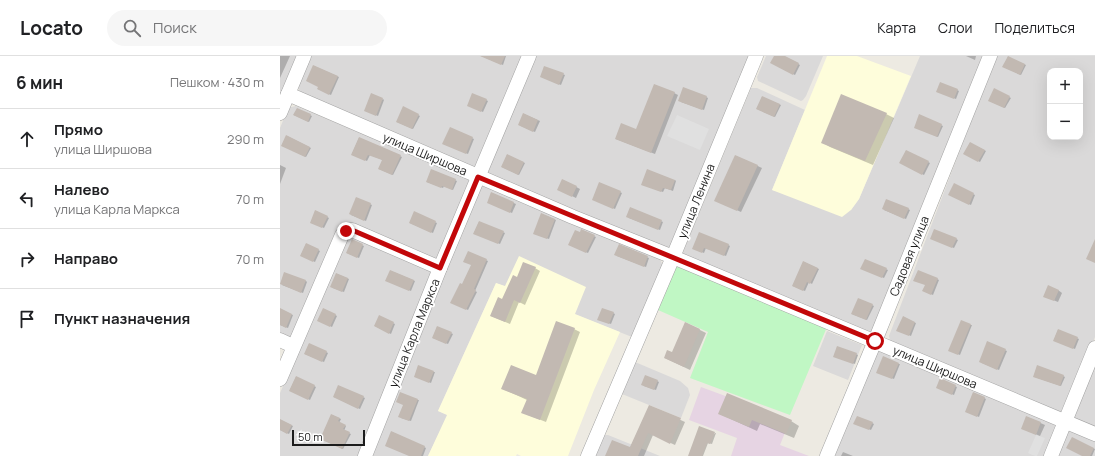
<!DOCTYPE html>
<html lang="ru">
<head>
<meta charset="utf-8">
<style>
  :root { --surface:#fff; --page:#f6f6f6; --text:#202124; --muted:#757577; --line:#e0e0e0 }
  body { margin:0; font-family:Manrope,sans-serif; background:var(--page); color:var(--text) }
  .controls { position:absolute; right:12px; top:12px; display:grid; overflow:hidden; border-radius:8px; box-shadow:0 4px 16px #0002 }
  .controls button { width:36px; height:36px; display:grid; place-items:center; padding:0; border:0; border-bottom:1px solid var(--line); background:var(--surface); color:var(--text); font:20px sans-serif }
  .scale { position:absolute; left:12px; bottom:10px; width:73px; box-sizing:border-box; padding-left:4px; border:2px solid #1c1c1c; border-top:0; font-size:11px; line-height:14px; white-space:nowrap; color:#1c1c1c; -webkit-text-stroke:3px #fff; paint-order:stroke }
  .stop { position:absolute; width:12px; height:12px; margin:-9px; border:3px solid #c20709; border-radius:50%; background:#fff }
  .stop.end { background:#c20709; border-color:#fff; box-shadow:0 1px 4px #0008 }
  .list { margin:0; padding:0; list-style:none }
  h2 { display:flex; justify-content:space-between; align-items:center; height:52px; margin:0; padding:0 16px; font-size:17px }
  h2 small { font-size:13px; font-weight:400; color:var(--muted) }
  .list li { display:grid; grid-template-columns:26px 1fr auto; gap:12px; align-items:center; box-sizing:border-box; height:60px; padding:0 16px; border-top:1px solid var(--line) }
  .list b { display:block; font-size:15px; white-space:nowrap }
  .list p { margin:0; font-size:13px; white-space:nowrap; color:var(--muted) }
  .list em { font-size:13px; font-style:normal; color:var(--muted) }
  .icon { flex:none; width:22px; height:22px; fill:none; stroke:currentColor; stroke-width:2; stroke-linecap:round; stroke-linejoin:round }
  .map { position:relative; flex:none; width:815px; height:400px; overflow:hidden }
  header { display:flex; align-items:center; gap:24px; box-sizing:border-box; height:56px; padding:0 20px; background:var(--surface); border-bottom:1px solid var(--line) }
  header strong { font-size:19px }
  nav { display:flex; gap:22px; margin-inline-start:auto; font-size:14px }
  .search { width:280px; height:36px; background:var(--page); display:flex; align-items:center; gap:10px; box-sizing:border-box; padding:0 14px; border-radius:22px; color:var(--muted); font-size:15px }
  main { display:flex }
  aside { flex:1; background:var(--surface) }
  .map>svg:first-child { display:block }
</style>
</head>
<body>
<header>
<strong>Locato</strong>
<div class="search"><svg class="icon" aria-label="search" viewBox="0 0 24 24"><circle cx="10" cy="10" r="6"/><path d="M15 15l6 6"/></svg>Поиск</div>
<nav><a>Карта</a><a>Слои</a><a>Поделиться</a></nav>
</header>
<main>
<aside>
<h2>6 мин<small>Пешком · 430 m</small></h2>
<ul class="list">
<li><svg class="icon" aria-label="ahead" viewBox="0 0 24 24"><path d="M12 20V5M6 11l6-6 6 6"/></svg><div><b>Прямо</b><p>улица Ширшова</p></div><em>290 m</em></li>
<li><svg class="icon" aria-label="left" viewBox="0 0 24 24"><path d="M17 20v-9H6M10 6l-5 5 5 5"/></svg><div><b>Налево</b><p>улица Карла Маркса</p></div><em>70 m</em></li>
<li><svg class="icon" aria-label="right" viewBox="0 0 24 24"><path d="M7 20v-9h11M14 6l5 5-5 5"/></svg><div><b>Направо</b></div><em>70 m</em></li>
<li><svg class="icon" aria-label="arrive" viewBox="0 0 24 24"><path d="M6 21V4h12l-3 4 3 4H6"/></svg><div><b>Пункт назначения</b></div></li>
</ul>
</aside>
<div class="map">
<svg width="815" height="400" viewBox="0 0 815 400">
  <rect width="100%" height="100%" fill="#edeae2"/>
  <g fill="#dad9d9" fill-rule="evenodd">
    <polygon points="0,0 20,0 0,46"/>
    <polygon points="30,0 244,0 198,114 24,41 19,34 18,27"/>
    <polygon points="253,0 471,0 391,191 388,193 207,118 207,112"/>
    <polygon points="486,0 543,0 526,40 523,44 521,45 478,25 477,21"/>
    <polygon points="640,0 706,0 592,277 403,199 403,196 471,32 477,32 525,54 492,134 571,154 579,143"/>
    <path d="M716,0H815V281L787,351L780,357L612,287L610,284L609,280ZM770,15H800V81H770Z"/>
    <polygon points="16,50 193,124 158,207 73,172 11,287 0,282 0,72 7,55 11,51"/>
    <polygon points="203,129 380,203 383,210 352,281 216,227 158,355 168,359 148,400 89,400 198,131"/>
    <polygon points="74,180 155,214 80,400 0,400 0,337 66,185 69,181"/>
    <polygon points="547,275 582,289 568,324 533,310"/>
    <polygon points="599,294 775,368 776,370 765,400 552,400 595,298"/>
    <polygon points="355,306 400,325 408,332 410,339 401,362 342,338"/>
    <polygon points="815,308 815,375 794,365 793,360"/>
    <polygon points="790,373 815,381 815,400 777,400"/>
    <polygon points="325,379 328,379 380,400 314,400 322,381"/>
  </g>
  <polygon fill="#e6d4e3" points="421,331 510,364 500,389 529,400 451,400 457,382 409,364"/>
  <g fill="#fefddb">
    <polygon points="547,0 577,0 631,20 579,143 571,154 562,161 492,134"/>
    <polygon points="239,200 306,231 295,258 340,276 314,334 288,400 241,400 237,398 236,400 148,400 167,359 158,355 216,227 225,230"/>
  </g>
  <polygon fill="#c0f7c4" points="396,210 547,271 510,359 410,322 428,276 378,254"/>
  <g fill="#e0e0e0">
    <polygon points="397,59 429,73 420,94 387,80"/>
    <polygon points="756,379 765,382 757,400 755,400 748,397"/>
  </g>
  <g fill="#0003">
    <polygon points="0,0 10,0 0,22"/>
    <polygon points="201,0 226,0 223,9"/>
    <polygon points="495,0 503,0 520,9 515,19 492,7"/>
    <polygon points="686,0 696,0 695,4"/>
    <polygon points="728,1 746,9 741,19 724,11"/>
    <polygon points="34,10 59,21 51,39 38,33 39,31"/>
    <polygon points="265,11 285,19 281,29 262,21"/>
    <polygon points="677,34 679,35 676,43 659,36"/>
    <polygon points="715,34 731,42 725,52 710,45"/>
    <polygon points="394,37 398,39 375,98 336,83 357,74"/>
    <polygon points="426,41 428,42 424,54 401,46"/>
    <polygon points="482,41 501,49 495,61 477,53"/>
    <polygon points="103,43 104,44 98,60 87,55"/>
    <polygon points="206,44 208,45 203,56 190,50"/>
    <polygon points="123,52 140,60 133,73 117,66"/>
    <polygon points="17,53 32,60 29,66 14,59"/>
    <polygon points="244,58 260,65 255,76 241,70"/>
    <polygon points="606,58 614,62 593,109 550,91 542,86"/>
    <polygon points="640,60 663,70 658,81 635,71"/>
    <polygon points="170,73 194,83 188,98 164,88"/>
    <polygon points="7,80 31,92 26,101 2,89"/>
    <polygon points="79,82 122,101 113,119 99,113 103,104 90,99 87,105 72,98"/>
    <polygon points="690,87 706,95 700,106 685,98"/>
    <polygon points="626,95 650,107 644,119 621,107"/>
    <polygon points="227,99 245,107 239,119 222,111"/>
    <polygon points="456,100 482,112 461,156 439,146"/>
    <polygon points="0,109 6,112 0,128"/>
    <polygon points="152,114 177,125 173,134 164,130 163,132 147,126"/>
    <polygon points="283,124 300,133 296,142 282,135"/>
    <polygon points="395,124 396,125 393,135 385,132 383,136 364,129"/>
    <polygon points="320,127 342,137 335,153 313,143"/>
    <polygon points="674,129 695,139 691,149 670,139"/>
    <polygon points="212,138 236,148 232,157 208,146"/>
    <polygon points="76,142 92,149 86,165 71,159"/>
    <polygon points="351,152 383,166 380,174 349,162"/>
    <polygon points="628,153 630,154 626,163 604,154"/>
    <polygon points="36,155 49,162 44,172 31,166"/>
    <polygon points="134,157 157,167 153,177 130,167"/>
    <polygon points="262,158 276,164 269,183 255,178"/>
    <polygon points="199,166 225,177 220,188 194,177"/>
    <polygon points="302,175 316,181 308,197 290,189"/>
    <polygon points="653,183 676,183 678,184 674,192"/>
    <polygon points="73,185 84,190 79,202 67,197"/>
    <polygon points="26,188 40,195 35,206 21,199"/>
    <polygon points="448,189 450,190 446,200 426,192 424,197 415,193"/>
    <polygon points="339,190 369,202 366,211 337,200"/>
    <polygon points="188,196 208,205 195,235 197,236 188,254 172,246 183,229 192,209"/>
    <polygon points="585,204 608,214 604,222 582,212"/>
    <polygon points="524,206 539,213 532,228 529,226 525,235 513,230"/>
    <polygon points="255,212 260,215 245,249 239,246 230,268 211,260 237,222"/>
    <polygon points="111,215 135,225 131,235 107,224"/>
    <polygon points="57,218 69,223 64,236 53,232"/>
    <polygon points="657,223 659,224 653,239 644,235 646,229"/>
    <polygon points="26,225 27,226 23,237 2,229"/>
    <polygon points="778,234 782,237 778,246 768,242"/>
    <polygon points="579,243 594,250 587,264 572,258"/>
    <polygon points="44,253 57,260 52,271 38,264"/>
    <polygon points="0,254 13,259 8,272 0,269"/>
    <polygon points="333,257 335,258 331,268 320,264"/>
    <polygon points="99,261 115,268 111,278 95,270"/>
    <polygon points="623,262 636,267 631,280 618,274"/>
    <polygon points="406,267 426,277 410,314 385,302 393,297"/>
    <polygon points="690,269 692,269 680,299 671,295"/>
    <polygon points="157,271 173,278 168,288 153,282"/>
    <polygon points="294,273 300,276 266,366 248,359 247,344 223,333 256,320"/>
    <polygon points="778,274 799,283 795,293 774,284"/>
    <polygon points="708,287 727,295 719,314 702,307"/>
    <polygon points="29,288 48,297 44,306 25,298"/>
    <polygon points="558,291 578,299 575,308 556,301"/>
    <polygon points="618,308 620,308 614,323 599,317"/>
    <polygon points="153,316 155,316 151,327 137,321"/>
    <polygon points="783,320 785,321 781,330 755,321"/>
    <polygon points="16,321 36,331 30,344 10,334"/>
    <polygon points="661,324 677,331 674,339 658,332"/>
    <polygon points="377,325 379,326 376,334 364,330"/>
    <polygon points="59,330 85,342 80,353 54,341"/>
    <polygon points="694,337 706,343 699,361 688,356"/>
    <polygon points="137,344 139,344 131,365 121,362 124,349"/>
    <polygon points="370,350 405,366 395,389 373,379 364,400 326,400 350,392"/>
    <polygon points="440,358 511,365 519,370 514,382 480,368 477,375"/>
    <polygon points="52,359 61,363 59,367 66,370 64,375 71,378 63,393 41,383"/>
    <polygon points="747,361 765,369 760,380 746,374"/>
    <polygon points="0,364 13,370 9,378 0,374"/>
    <polygon points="592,367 594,368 591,374 576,368"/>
    <polygon points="112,376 146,392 143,400 130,400"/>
    <polygon points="435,377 436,377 432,388 428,387 423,400 414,400"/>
    <polygon points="792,383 815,393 812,400 804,400"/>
    <polygon points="563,396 573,400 561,400"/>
  </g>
  <g fill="#c2b9b2">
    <polygon points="200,0 225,0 221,9"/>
    <polygon points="494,0 505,0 519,7 513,19 490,7"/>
    <polygon points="728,0 745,8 740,19 722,11"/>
    <polygon points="33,9 58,20 49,39 37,33 38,31 26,25"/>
    <polygon points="264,10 284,17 279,29 260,21"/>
    <polygon points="660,26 678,33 674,43 656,36"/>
    <polygon points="374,28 395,36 371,97 335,83 341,67 356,73"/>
    <polygon points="403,31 427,40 422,54 398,45"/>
    <polygon points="714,32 730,40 724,52 708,45"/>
    <polygon points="91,37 103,42 96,60 84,55"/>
    <polygon points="192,37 207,43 201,56 187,50"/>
    <polygon points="561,38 607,57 585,105 541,87"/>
    <polygon points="482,40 500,48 494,61 476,53"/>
    <polygon points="123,50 139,58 132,73 116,66"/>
    <polygon points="17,52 31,58 28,66 13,59"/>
    <polygon points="243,57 258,64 253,76 238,69"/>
    <polygon points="639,58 662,68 657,81 634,72"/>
    <polygon points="170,71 193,81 186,98 162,88"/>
    <polygon points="6,79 30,91 25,101 1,90"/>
    <polygon points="79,81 121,99 112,119 98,113 102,104 88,99 85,105 71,99"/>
    <polygon points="690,86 705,94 698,106 683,98"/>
    <polygon points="626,94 649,105 642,119 619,107"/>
    <polygon points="227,98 244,106 238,119 221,111"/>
    <polygon points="455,99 478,109 457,155 434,145"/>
    <polygon points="151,113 176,123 172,134 162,130 161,132 146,126"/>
    <polygon points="367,113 395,124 391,134 383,132 381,136 361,129"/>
    <polygon points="282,123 297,130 292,141 277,134"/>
    <polygon points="319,126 341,135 333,153 312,144"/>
    <polygon points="674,127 694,137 689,149 668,139"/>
    <polygon points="211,136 234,146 230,157 207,147"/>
    <polygon points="76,141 91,147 84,165 69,158"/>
    <polygon points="606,143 629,152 624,163 602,153"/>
    <polygon points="350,151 382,164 378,174 346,161"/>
    <polygon points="35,154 48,160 42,172 30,167"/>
    <polygon points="134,155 156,165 151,177 129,167"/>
    <polygon points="261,157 275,163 267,183 253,178"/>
    <polygon points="199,165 224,175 218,188 193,178"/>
    <polygon points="301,173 315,179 306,197 288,189 295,174 300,176"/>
    <polygon points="654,173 677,182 672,192 650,183"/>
    <polygon points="419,176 449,188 444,200 424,192 422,197 412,193"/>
    <polygon points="72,183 83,188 77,202 66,197"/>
    <polygon points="815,183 815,207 806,203"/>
    <polygon points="26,187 39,193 33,206 20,200"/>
    <polygon points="339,188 368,200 364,211 334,199"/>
    <polygon points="188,195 207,203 194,233 196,234 186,254 170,247 180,227 182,228 191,209 183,206"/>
    <polygon points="585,203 607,212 602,222 580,213"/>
    <polygon points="523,205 538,212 530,228 527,226 523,235 512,230"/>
    <polygon points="243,206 256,211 240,247 234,244 225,266 210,260 218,241 222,243 233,219 237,221"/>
    <polygon points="110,214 134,224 129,235 105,225"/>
    <polygon points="638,214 658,222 651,239 642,235 645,229 633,225"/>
    <polygon points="4,216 26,224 21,237 0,228"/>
    <polygon points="56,217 68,222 62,236 50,231"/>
    <polygon points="768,229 779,234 774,245 763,241"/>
    <polygon points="578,242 593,248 586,264 571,258"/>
    <polygon points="0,252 12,258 6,272 0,269"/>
    <polygon points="43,252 56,258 50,271 37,265"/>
    <polygon points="322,252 334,256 329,268 317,264"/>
    <polygon points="99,259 114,266 109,278 94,270"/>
    <polygon points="623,260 635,266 629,280 616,275"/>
    <polygon points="681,264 691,268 678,299 668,295"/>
    <polygon points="276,265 295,272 260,364 241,357 247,343 221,333 231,309 256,319"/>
    <polygon points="405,266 420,273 404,311 384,302 387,294 392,296"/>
    <polygon points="157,270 172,276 166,288 152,282"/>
    <polygon points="778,273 798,281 793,293 773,285"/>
    <polygon points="707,285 726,293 717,314 699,306"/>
    <polygon points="29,287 47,295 42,306 24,298"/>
    <polygon points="557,290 577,297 573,308 553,301"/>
    <polygon points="603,300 619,307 612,323 596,317"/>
    <polygon points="138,309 154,315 149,327 134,321"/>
    <polygon points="757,309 784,319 780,330 753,321"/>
    <polygon points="365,319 378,324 374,334 361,329"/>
    <polygon points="16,320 35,329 28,344 9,335"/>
    <polygon points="660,322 676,329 672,339 656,332"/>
    <polygon points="58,329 84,340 78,353 53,341"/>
    <polygon points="120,336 138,343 129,365 118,361 123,349 116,346"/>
    <polygon points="693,336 705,341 697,361 685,356"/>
    <polygon points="447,337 512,364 506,378 472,364 469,371 438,358"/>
    <polygon points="369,349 401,362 390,388 368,377 358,400 325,400 332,384 350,391"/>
    <polygon points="51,358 60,362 58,365 66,369 63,373 70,376 62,393 40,383"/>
    <polygon points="577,360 593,366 589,374 573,368"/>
    <polygon points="746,360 761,366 756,379 741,373"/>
    <polygon points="0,363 12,369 7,378 0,374"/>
    <polygon points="419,370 435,376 430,388 427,387 422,400 408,400"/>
    <polygon points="111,375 145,390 141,400 129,400 105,390"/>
    <polygon points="792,381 814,392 810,400 802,400 786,392"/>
  </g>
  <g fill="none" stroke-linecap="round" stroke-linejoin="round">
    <defs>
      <g id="minor">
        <polyline points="8,38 293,161 393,201 815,378"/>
        <polyline points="0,57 24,0"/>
        <polyline points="0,284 13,290"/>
        <polyline points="0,323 62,179 66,175 72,174 160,212"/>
        <polyline points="85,400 160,212 249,0"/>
        <polyline points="308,400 393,201 476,0"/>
        <polyline points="547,400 595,285 710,0"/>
        <polyline points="771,400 815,292"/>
      </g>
    </defs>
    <use href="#minor" stroke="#a3a3a3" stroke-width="15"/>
    <use href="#minor" stroke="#fff" stroke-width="14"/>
  </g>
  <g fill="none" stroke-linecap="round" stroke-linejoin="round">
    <polyline stroke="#c20709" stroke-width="5" points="66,175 72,174 160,212 198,121 595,285"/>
  </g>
  <g text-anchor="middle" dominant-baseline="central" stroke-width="3.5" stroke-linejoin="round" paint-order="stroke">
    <g font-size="12" fill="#1c1c1c" stroke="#fff">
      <text transform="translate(145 98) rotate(23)">улица Ширшова</text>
      <text transform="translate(416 145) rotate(-68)">улица Ленина</text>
      <text transform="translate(629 200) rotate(-68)">Садовая улица</text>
      <text transform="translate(134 277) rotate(-68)">улица Карла Маркса</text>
      <text transform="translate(655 311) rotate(23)">улица Ширшова</text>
    </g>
  </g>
</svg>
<div class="controls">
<button>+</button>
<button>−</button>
</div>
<div class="scale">50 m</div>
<div class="stop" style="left:595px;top:285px"></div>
<div class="stop end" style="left:66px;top:175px"></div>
</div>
</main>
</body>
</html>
